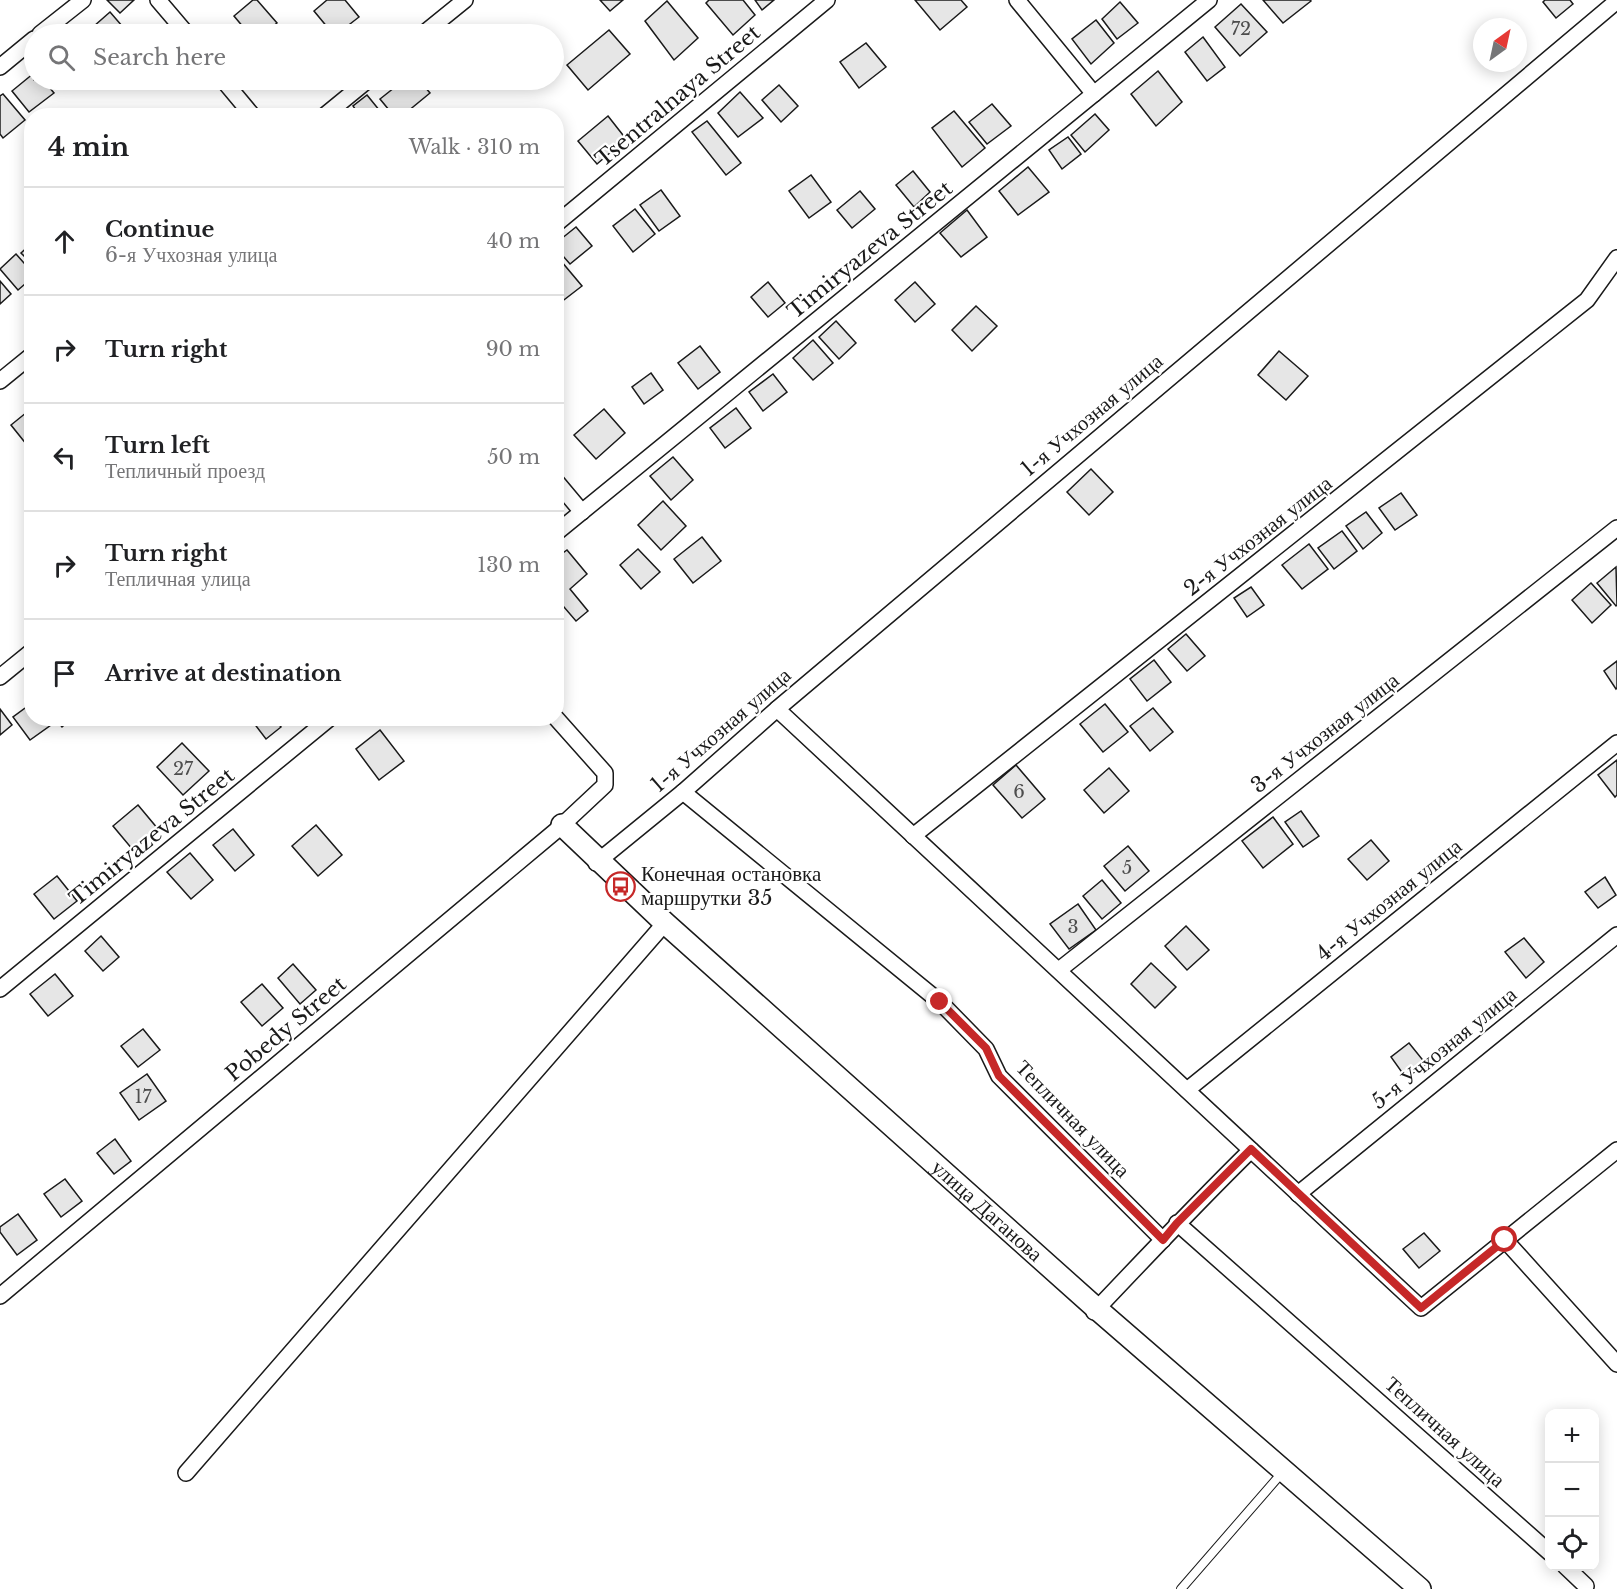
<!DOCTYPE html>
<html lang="en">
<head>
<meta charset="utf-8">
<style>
  :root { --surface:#fff; --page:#f6f6f6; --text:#202124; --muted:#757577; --line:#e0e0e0 }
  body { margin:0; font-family:"Libre Baskerville",serif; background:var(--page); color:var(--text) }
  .controls { position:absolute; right:18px; bottom:18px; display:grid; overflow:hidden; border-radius:12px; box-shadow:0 3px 15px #0003 }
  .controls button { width:54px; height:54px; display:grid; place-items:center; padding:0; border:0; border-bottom:2px solid var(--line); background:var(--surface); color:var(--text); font:30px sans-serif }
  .compass { position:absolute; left:1473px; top:18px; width:54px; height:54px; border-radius:50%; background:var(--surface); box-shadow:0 3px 15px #0003; rotate:33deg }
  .stop { position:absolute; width:18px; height:18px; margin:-14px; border:4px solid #c62828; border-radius:50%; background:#fff }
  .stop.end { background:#c62828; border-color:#fff; box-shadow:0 2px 6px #0008 }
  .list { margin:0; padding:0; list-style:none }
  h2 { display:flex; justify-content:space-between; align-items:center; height:78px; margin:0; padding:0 24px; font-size:26px }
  h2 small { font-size:20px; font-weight:400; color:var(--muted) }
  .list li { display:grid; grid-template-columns:39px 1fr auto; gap:18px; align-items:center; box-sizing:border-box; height:108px; padding:0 24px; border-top:2px solid var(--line) }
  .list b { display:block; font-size:22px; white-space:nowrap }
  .list p { margin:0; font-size:20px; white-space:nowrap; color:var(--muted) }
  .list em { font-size:20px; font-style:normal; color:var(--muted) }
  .icon { flex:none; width:33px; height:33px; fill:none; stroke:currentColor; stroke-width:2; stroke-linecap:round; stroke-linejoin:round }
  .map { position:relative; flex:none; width:1617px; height:1589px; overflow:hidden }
  .search { position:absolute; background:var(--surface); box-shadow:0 3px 15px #0003; left:24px; top:24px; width:540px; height:66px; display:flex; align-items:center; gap:15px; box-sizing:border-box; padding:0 21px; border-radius:33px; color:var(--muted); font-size:22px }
  .panel { position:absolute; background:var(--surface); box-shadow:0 3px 15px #0003; left:24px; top:108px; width:540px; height:618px; border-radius:24px }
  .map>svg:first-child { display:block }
</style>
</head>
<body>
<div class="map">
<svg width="1617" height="1589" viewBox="0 0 1617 1589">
  <rect width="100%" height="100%" fill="#fff"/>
  <g fill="#e6e6e6" stroke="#1a1a1a" stroke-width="1.5">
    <polygon points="107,0 134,0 120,13"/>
    <polygon points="253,0 257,0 277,23 263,34 249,34 234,16"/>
    <polygon points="327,0 345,0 359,17 337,34 333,34 314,11"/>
    <polygon points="600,0 623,0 610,11"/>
    <polygon points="709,0 743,0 755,15 733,35 706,3"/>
    <polygon points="755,0 774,0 762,10"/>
    <polygon points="915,0 961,0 967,7 940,30"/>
    <polygon points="1263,0 1310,0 1311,1 1283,23"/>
    <polygon points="1545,0 1570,0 1573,4 1556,18 1543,2"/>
    <polygon points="667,1 698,38 674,60 645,21"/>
    <polygon points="1120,2 1138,23 1117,39 1102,19"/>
    <polygon points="1241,4 1267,32 1240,56 1215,27"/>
    <polygon points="110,12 129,34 85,34"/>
    <polygon points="1096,20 1114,43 1091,64 1072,39"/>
    <polygon points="292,27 298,34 282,34"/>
    <polygon points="609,30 630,54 588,90 567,65"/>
    <polygon points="1203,37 1225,67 1207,81 1185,52"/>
    <polygon points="866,43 886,67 859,88 840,62"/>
    <polygon points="1158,71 1182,102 1156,126 1131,94"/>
    <polygon points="34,73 34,80 43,80 54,93 29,112 12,91"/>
    <polygon points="404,80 419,80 430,93 402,116 394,116 380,99"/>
    <polygon points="779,85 798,106 781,122 762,100"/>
    <polygon points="740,92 763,118 738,137 718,113"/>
    <polygon points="3,94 25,120 3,138 0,134 0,96"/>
    <polygon points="367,95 384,116 360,116 353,106"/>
    <polygon points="992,104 1011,126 987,144 969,122"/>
    <polygon points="954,111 985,148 962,167 932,128"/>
    <polygon points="1095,114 1109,130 1085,152 1071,135"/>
    <polygon points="608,116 626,139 597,164 578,141"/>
    <polygon points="707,121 741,163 726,175 692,132"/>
    <polygon points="1068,137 1081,154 1062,169 1049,150"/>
    <polygon points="1028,167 1049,192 1018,215 999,191"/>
    <polygon points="913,171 930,192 914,207 896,185"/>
    <polygon points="811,175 831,202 809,218 789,191"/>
    <polygon points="661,190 680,216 659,231 640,205"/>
    <polygon points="860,191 875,209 852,228 837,210"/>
    <polygon points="635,209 655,234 633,252 613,226"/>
    <polygon points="967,210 987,237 961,257 940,233"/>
    <polygon points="576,227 592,246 570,264 556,248 556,243"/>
    <polygon points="32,243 32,264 21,253"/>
    <polygon points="16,254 32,272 32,278 18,290 0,269"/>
    <polygon points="556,255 582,286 556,306"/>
    <polygon points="0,281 11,294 0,304"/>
    <polygon points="768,282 785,303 768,317 751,297"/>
    <polygon points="915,282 935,304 915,322 895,300"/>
    <polygon points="976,306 997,326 972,351 952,330"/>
    <polygon points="836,321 856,343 839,359 819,337"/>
    <polygon points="813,340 833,363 813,380 793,358"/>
    <polygon points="700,346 720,372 698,389 678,363"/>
    <polygon points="1279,351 1308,376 1286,400 1258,375"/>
    <polygon points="651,373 663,390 644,404 632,387"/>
    <polygon points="773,374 787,392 763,411 749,392"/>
    <polygon points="32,408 32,450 31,450 11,425"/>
    <polygon points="736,408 751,428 725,448 710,428"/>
    <polygon points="604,409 625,433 596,459 574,435"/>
    <polygon points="673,457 693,480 671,500 650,476"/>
    <polygon points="1091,469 1113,492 1089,515 1067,492"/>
    <polygon points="1401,493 1417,515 1395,530 1379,508"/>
    <polygon points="663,501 686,526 661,550 638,525"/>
    <polygon points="1366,512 1382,533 1363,549 1346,526"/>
    <polygon points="1342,531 1357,551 1334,569 1318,548"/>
    <polygon points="702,537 721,561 693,583 674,559"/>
    <polygon points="1309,544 1328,569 1302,589 1282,565"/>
    <polygon points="638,549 660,572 641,589 620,565"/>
    <polygon points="567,550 587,574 570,589 588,611 576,621 558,600 556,602 556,558"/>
    <polygon points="1616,567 1617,605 1616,606 1597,583"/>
    <polygon points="1591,583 1611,605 1592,623 1572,600"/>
    <polygon points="1251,587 1264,605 1247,617 1234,598"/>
    <polygon points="1186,634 1205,656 1187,671 1168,649"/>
    <polygon points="1154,660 1171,682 1147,701 1130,679"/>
    <polygon points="1617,661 1617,688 1616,689 1604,671"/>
    <polygon points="32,703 32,718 47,718 51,725 30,740 13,717"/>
    <polygon points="1105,704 1128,732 1103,752 1080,724"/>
    <polygon points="1153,708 1173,732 1150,751 1130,726"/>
    <polygon points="0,709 12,725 0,735"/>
    <polygon points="55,718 72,718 62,727"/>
    <polygon points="250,718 274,718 281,727 266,739"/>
    <polygon points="380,730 404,761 379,780 356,749"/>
    <polygon points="182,743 209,771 183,795 157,767"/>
    <polygon points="1617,760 1617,795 1615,797 1598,775"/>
    <polygon points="1016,765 1045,799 1022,818 993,785"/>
    <polygon points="1109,768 1129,791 1104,813 1084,790"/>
    <polygon points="138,805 158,829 133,850 113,826"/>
    <polygon points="1301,811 1319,836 1303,847 1285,822"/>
    <polygon points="1273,817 1293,844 1263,868 1242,841"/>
    <polygon points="316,825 342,855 318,876 292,846"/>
    <polygon points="233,829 254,855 235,871 213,845"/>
    <polygon points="1371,840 1389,861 1367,880 1348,859"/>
    <polygon points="1128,846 1149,871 1125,891 1104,866"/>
    <polygon points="190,853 213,880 191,899 167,872"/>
    <polygon points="57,876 77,901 54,919 34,894"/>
    <polygon points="1605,877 1616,895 1598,908 1585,892"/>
    <polygon points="1102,880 1121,903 1102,919 1083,896"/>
    <polygon points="1078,904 1096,930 1069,949 1050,924"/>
    <polygon points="1186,926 1209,950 1187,970 1165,946"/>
    <polygon points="101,936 119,957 103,971 85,951"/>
    <polygon points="1524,938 1544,962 1526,978 1505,952"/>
    <polygon points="1151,963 1176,987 1155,1008 1131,984"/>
    <polygon points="293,964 316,990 300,1004 278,978"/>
    <polygon points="55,974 73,996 48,1016 30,994"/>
    <polygon points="262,984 283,1008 262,1026 241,1002"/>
    <polygon points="143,1029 160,1050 138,1067 121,1046"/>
    <polygon points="1409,1043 1426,1064 1406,1078 1391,1057"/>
    <polygon points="147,1074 166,1101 139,1120 120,1093"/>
    <polygon points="115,1139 131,1161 114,1174 97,1153"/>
    <polygon points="65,1179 82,1201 61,1217 44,1194"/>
    <polygon points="18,1214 37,1240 17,1255 0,1232 0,1227"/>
    <polygon points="1424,1233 1440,1251 1419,1268 1403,1249"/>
  </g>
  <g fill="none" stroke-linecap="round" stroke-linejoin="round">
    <defs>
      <polyline id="lane" points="1181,1589 1281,1474"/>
      <g id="street">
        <polyline points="158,0 187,34"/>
        <polyline points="1017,0 1094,94"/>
        <polyline points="40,34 83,0"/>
        <polyline points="423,34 465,0"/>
        <polyline points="0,67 34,39"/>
        <polyline points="223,80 253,116"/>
        <polyline points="324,116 368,80"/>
        <polyline points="556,224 827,0"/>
        <polyline points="0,381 32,355"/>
        <polyline points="556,481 582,512"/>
        <polyline points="556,533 1209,0"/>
        <polyline points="0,677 32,651"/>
        <polyline points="777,709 1421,1308 1617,1150"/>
        <polyline points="683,792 940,1002 986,1049 999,1076 1163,1240"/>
        <polyline points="913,836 1587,300 1617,258"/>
        <polyline points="596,863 683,792 777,709 1617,1"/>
        <polyline points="1059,970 1617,528"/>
        <polyline points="0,989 330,718"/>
        <polyline points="1187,1090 1617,743"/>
        <polyline points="1298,1194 1617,935"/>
        <polyline points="1177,1223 1550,1553"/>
        <polyline points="1505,1240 1617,1364"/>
        <polyline points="0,1296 558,829 605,785 605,773 556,718"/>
        <path d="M1094,1312C1146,1257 1197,1203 1251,1150"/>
        <polyline points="186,1473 665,923"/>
        <polyline points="1565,1566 1586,1586"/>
      </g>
      <g id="secondary">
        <path id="s1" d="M562,825L665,923L1097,1309L1420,1589"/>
      </g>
    </defs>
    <use href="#lane" stroke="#1a1a1a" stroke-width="10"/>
    <use href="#street" stroke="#1a1a1a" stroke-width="18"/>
    <use href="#secondary" stroke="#1a1a1a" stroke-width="24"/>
    <use href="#lane" stroke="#fff" stroke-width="8"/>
    <use href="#street" stroke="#fff" stroke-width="15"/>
    <use href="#secondary" stroke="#fff" stroke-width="21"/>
  </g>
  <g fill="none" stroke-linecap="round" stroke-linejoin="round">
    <polyline stroke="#c62828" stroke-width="8" points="940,1002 986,1048 999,1076 1163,1240 1177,1223 1251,1149 1421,1308 1505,1240"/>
  </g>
  <defs>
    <symbol id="bus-ring" viewBox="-11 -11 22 22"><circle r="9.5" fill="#fff" stroke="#c62828" stroke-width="1.5"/><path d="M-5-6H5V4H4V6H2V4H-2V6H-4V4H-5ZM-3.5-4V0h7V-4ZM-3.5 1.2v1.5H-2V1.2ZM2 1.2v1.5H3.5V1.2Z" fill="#c62828"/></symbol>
  </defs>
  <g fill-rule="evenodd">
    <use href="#bus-ring" x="604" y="870" width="33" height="33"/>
  </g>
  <g text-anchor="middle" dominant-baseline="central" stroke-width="4.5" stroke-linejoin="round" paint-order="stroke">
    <g font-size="18" fill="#4d4d4d">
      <text x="1241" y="29">72</text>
      <text x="183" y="769">27</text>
      <text x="1019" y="792">6</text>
      <text x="1127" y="868">5</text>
      <text x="1073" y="927">3</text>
      <text x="143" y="1097">17</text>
    </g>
    <g font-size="21" fill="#1a1a1a" stroke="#fff">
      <text transform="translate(678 96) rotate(-40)">Tsentralnaya Street</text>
      <text transform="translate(870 250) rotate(-39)">Timiryazeva Street</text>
      <text transform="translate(1092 415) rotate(-40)">1-я Учхозная улица</text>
      <text transform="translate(1258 536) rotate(-38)">2-я Учхозная улица</text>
      <text transform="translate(721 730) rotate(-41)">1-я Учхозная улица</text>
      <text transform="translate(1325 733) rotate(-38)">3-я Учхозная улица</text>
      <text transform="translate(152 837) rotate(-39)">Timiryazeva Street</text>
      <text transform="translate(1389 900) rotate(-39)">4-я Учхозная улица</text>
      <text transform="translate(286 1029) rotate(-40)">Pobedy Street</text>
      <text transform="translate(1444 1048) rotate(-39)">5-я Учхозная улица</text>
      <text transform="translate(1073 1119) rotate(46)">Тепличная улица</text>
      <text stroke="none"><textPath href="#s1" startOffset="574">улица Даганова</textPath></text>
      <text transform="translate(1445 1432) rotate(42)">Тепличная улица</text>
    </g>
    <g font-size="21" fill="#1a1a1a" stroke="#fff" text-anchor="start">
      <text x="641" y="874">Конечная остановка<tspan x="641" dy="24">маршрутки 35</tspan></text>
    </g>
  </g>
</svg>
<div class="controls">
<button>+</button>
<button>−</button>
<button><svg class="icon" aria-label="locate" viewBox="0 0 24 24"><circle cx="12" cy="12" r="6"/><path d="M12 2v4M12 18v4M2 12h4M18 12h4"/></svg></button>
</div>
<svg class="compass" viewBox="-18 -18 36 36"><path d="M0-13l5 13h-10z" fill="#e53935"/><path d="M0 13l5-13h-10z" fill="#757577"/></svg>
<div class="stop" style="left:1505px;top:1240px"></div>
<div class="stop end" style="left:940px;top:1002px"></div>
<div class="search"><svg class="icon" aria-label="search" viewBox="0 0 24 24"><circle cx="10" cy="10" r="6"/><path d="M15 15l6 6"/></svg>Search here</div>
<section class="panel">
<h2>4 min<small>Walk · 310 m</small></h2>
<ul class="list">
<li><svg class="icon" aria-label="ahead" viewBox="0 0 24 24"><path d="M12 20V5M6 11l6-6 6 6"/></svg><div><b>Continue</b><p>6-я Учхозная улица</p></div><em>40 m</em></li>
<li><svg class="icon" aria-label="right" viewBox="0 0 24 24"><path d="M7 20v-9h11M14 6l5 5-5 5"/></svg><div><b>Turn right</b></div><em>90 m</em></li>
<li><svg class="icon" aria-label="left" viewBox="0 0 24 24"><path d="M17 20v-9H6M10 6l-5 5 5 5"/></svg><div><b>Turn left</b><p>Тепличный проезд</p></div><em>50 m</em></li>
<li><svg class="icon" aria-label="right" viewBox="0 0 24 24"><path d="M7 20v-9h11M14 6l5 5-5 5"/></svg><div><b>Turn right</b><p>Тепличная улица</p></div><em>130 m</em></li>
<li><svg class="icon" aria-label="arrive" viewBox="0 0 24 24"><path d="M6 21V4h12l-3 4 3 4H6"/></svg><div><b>Arrive at destination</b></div></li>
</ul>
</section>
</div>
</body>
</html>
